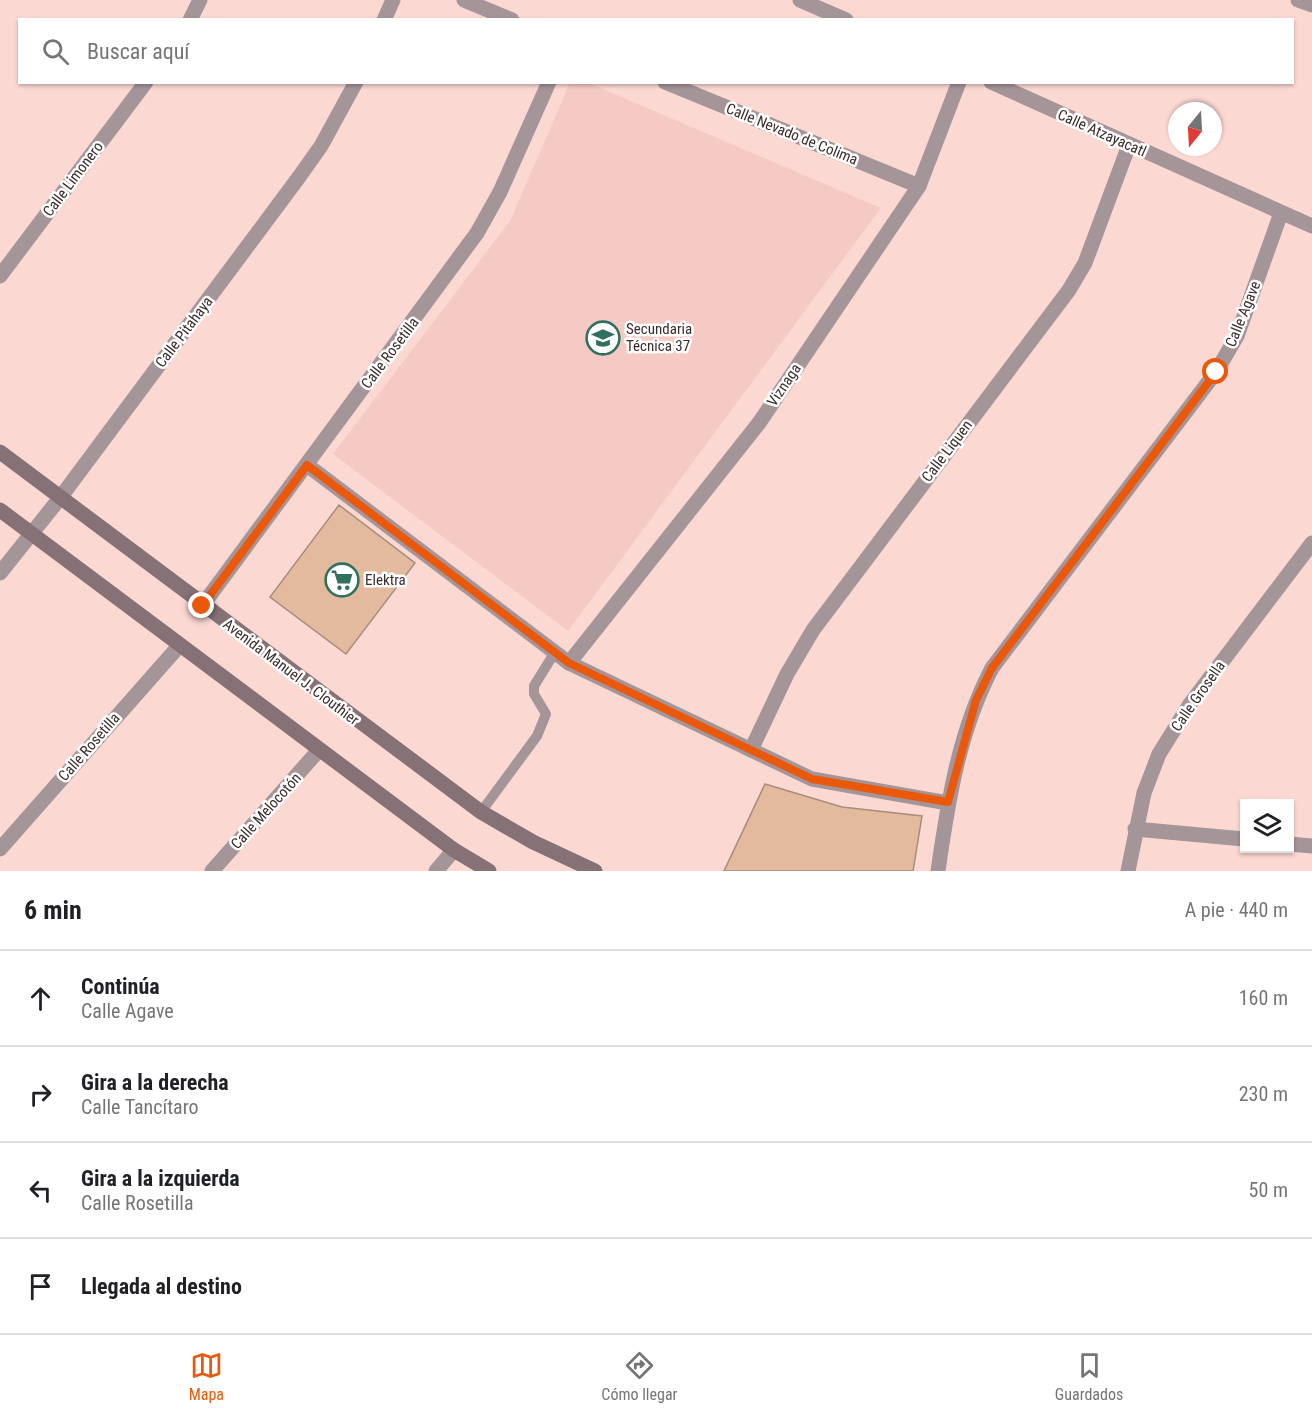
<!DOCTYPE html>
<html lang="es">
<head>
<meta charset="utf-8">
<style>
  :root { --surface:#fff; --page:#f2f2f2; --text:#202124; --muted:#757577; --line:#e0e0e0; --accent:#ea580c }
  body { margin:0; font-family:"Roboto Condensed",sans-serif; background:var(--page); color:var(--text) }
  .controls { position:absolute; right:18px; bottom:18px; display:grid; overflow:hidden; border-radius:0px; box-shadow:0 2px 4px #0004 }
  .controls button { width:54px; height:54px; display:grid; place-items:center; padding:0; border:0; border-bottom:2px solid var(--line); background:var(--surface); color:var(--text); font:30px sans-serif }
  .compass { position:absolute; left:1168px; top:102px; width:54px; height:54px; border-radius:50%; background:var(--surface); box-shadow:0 2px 4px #0004; rotate:198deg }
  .stop { position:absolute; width:18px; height:18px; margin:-14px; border:4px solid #ea580c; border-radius:50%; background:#fff }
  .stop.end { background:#ea580c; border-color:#fff; box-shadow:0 2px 6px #0008 }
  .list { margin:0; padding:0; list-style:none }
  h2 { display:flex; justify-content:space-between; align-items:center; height:78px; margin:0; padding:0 24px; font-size:26px }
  h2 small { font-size:20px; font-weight:400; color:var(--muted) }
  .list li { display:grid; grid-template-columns:39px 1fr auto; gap:18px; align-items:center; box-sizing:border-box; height:96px; padding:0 24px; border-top:2px solid var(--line) }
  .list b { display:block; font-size:22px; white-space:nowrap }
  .list p { margin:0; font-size:20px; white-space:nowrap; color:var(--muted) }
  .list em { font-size:20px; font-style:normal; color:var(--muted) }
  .icon { flex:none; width:33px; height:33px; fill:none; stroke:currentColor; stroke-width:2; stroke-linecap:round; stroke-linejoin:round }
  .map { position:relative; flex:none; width:1312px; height:871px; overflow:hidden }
  .search { position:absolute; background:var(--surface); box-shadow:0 2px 4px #0004; left:18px; right:18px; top:18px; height:66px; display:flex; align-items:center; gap:15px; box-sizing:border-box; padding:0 21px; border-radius:0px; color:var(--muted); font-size:22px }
  .sheet { height:462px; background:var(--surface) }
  nav { display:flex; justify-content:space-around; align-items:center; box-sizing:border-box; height:84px; border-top:2px solid var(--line); background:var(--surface); font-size:16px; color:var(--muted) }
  nav a { display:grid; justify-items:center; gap:3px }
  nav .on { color:var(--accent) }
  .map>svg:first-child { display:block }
</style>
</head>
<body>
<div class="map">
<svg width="1312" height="871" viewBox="0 0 1312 871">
  <rect width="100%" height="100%" fill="#fcd8d3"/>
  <polygon fill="#f6cac4" points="570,83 589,83 881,208 568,631 333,454 510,221"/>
  <g fill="#e4ba9e" stroke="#a78d7b" stroke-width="1.5">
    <polygon points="339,505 415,563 346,654 270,597"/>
    <polygon points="765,784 842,807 922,816 913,871 724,871"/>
  </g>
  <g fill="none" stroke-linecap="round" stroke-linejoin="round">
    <polyline stroke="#a49599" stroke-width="10" points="481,812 537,736 546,714 534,694 534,686 555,652"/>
    <g stroke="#a49599" stroke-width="15">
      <polyline points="464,0 512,20"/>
      <polyline points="800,0 846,20"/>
      <polyline points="1298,0 1312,5"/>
      <polyline points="190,20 200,0"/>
      <polyline points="384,20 393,0"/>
      <polyline points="665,82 919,186"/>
      <polyline points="991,82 1312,226"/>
      <polyline points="0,276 146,82"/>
      <polyline points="307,465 569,663 812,779 948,803"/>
      <polyline points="0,573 60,498 299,177 321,146 356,82"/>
      <polyline points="202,606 477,233 500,192 549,82"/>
      <polyline points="569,663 759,423 919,186 959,82"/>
      <polyline points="751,750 787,674 813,630 1069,290 1085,263 1129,145"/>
      <polyline points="1135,829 1244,839"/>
      <polyline points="1290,844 1312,846"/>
      <polyline points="0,849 179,646"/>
      <polyline points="212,871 319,750"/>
      <polyline points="436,871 454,850"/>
      <path d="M938,871C948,801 959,731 992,668L1216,372L1237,336L1281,213"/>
      <polyline points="1128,871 1144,793 1159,754 1190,704 1312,543"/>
    </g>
    <g stroke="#867177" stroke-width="15">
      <polyline points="0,452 481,812 533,842 595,871"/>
      <polyline points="0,510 454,850 489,871"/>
    </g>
  </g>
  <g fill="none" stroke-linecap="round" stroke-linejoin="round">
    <polyline stroke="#ea580c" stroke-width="8" points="202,606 307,465 569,663 812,779 948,802 976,700 992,668 1216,372"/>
  </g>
  <defs>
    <symbol id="school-ring" viewBox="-11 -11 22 22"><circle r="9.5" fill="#fff" stroke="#31705e" stroke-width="1.5"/><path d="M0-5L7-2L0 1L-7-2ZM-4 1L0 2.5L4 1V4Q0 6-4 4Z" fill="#31705e"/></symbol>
    <symbol id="supermarket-ring" viewBox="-11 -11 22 22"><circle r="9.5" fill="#fff" stroke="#31705e" stroke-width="1.5"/><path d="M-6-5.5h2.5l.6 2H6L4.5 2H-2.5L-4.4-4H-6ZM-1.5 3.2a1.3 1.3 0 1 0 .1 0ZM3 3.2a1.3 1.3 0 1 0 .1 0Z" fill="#31705e"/></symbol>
  </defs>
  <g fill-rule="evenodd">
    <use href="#school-ring" x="584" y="319" width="38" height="38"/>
    <use href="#supermarket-ring" x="323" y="561" width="38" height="38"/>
  </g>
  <g text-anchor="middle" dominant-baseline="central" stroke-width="5" stroke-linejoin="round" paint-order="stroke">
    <g font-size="15" fill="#3a2c2b" stroke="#fff">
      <text transform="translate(1102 133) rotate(24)">Calle Atzayacatl</text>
      <text transform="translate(792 134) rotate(22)">Calle Nevado de Colima</text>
      <text transform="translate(73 179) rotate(-53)">Calle Limonero</text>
      <text transform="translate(1243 314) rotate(-68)">Calle Agave</text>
      <text transform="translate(184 332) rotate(-53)">Calle Pitahaya</text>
      <text transform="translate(390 353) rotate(-53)">Calle Rosetilla</text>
      <text transform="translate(784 385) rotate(-56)">Viznaga</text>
      <text transform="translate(947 451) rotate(-53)">Calle Liquen</text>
      <text transform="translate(291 672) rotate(37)">Avenida Manuel J. Clouthier</text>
      <text transform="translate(1198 696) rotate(-55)">Calle Grosella</text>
      <text transform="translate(89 747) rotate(-49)">Calle Rosetilla</text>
      <text transform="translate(266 811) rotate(-48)">Calle Melocotón</text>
    </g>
    <g font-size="15" fill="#3a2c2b" stroke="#fff" text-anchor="start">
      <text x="626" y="329">Secundaria<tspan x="626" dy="17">Técnica 37</tspan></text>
      <text x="365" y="580">Elektra</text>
    </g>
  </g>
</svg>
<div class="controls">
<button><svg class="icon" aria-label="layers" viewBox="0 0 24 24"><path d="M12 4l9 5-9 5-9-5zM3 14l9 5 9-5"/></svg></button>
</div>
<svg class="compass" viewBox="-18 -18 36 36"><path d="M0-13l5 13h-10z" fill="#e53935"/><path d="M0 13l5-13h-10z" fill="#757577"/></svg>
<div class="stop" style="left:1216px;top:372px"></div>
<div class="stop end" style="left:202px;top:606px"></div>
<div class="search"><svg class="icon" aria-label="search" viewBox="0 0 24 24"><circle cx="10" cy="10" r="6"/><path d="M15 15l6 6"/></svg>Buscar aquí</div>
</div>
<section class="sheet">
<h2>6 min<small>A pie · 440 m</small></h2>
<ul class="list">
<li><svg class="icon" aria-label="ahead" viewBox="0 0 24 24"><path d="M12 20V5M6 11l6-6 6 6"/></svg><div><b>Continúa</b><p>Calle Agave</p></div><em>160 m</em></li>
<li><svg class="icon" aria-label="right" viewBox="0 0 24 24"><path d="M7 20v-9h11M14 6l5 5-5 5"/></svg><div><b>Gira a la derecha</b><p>Calle Tancítaro</p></div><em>230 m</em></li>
<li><svg class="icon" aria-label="left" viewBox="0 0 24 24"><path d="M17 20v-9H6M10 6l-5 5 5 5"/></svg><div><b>Gira a la izquierda</b><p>Calle Rosetilla</p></div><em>50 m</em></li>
<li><svg class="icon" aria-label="arrive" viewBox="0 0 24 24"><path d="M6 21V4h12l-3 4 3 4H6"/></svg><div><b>Llegada al destino</b></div></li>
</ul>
</section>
<nav>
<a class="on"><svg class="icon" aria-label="map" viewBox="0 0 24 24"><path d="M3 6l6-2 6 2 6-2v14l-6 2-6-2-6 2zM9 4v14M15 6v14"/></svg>Mapa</a>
<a><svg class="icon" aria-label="directions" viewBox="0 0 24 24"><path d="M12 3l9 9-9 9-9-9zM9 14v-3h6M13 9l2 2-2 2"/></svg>Cómo llegar</a>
<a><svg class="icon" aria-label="saved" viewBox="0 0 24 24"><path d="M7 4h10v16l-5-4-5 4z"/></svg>Guardados</a>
</nav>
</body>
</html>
